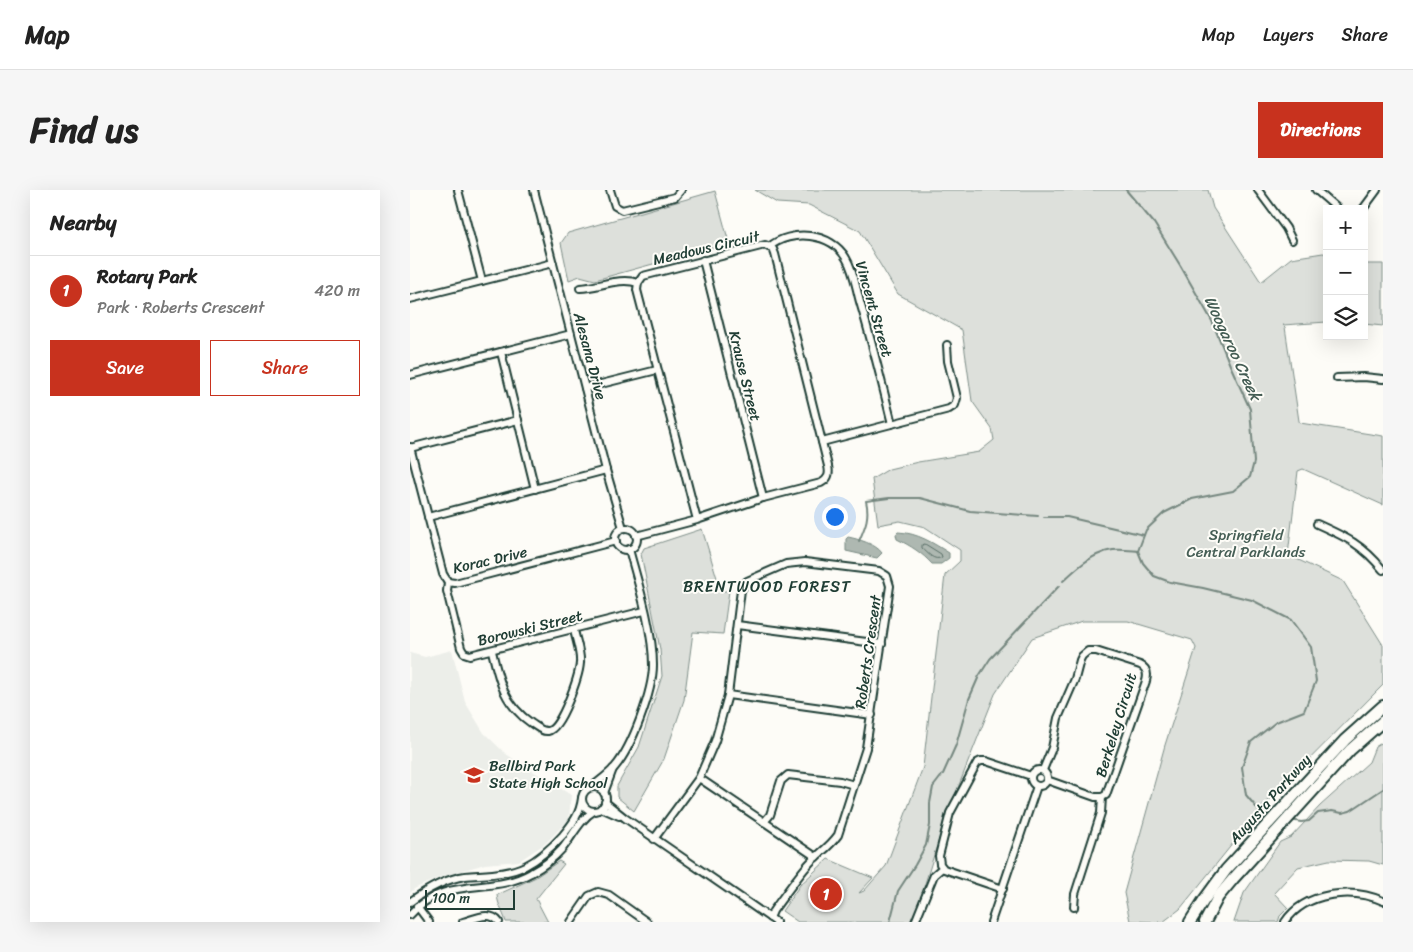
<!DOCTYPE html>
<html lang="en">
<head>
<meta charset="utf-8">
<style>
  :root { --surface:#fff; --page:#f6f6f6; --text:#222; --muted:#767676; --line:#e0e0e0; --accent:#c8321e }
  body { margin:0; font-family:Sriracha,sans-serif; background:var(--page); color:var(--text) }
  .controls { position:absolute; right:15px; top:15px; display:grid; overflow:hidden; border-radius:0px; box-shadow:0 5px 20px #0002 }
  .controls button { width:45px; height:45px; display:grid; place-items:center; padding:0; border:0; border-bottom:1px solid var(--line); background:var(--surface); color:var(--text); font:25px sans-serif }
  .scale { position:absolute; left:15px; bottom:12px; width:90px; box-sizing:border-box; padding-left:5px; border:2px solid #1f3d34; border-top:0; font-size:14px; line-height:18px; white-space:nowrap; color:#1f3d34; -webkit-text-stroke:4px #fdfcf7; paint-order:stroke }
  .you { position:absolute; left:424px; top:326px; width:18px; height:18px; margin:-12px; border:4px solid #fff; border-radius:50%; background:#1a73e8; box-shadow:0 0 0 8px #1a73e833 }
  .badge { display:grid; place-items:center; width:32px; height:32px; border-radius:50%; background:var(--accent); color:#fff; font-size:16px; font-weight:700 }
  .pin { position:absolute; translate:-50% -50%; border:2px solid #fff; box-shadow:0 1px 5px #0006 }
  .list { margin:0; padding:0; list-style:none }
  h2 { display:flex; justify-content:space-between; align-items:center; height:65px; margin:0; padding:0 20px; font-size:21px }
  h2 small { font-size:16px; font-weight:400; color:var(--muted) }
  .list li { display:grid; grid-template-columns:32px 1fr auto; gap:15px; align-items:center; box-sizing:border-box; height:70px; padding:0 20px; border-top:1px solid var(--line) }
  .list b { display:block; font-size:19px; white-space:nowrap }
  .list p { margin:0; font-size:16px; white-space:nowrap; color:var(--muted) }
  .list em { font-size:16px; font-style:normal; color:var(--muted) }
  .actions { display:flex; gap:10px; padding:15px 20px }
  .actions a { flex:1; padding:11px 0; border:1px solid var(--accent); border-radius:0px; text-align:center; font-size:18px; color:var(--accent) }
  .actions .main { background:var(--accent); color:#fff }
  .icon { flex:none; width:28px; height:28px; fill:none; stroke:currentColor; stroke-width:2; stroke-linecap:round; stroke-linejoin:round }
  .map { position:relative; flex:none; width:973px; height:732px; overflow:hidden; border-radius:0px }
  header { display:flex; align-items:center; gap:30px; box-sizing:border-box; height:70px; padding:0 25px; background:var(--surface); border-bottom:1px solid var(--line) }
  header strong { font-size:24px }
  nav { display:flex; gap:28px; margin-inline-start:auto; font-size:18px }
  .intro { display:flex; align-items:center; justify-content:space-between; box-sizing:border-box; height:120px; padding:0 30px }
  h1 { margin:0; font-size:35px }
  .button { padding:12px 22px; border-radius:0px; background:var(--accent); color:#fff; font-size:18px; font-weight:700 }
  main { display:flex; gap:30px; padding:0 30px }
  aside { flex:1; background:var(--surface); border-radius:0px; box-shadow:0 5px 20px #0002 }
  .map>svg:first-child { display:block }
</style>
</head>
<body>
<header>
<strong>Map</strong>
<nav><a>Map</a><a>Layers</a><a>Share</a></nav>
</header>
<div class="intro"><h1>Find us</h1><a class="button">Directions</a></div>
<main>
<aside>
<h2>Nearby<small></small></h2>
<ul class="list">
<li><span class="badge">1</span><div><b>Rotary Park</b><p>Park · Roberts Crescent</p></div><em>420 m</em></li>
</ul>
<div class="actions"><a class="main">Save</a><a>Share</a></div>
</aside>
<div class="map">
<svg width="973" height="732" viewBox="0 0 973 732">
  <rect width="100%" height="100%" fill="#fdfcf7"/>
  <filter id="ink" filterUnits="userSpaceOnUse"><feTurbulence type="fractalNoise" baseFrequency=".02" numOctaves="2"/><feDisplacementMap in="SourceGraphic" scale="10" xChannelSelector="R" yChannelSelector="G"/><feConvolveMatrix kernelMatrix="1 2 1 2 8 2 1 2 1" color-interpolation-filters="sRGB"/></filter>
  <g filter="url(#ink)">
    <polygon fill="#eceee9" points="42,460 55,512 74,543 96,564 161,605 159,629 136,653 109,671 75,674 30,687 4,699 0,703 0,463 15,467"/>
    <g fill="#dde0db" stroke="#7e8e88">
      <polygon points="345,0 798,0 803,18 851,92 881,68 913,63 917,64 917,132 873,135 875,137 889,231 890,233 973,246 973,315 893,279 888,281 878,365 933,391 973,455 973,495 853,616 770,719 753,732 720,731 714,703 755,555 786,458 782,450 718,431 672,431 622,448 585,504 534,633 503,732 388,732 372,721 390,695 418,669 463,688 449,703 454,701 476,676 513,577 535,385 550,371 550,360 515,337 490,331 468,335 462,289 479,279 508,272 569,262 584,250 582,239 562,211 552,140 488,104 450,41 399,15 367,13"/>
      <polygon points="305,1 319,53 185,90 170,86 159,90 151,53 158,43"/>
      <polygon points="954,74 973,74 973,136 954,134"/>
      <polygon points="292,339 311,401 319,401 313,444 283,442 274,510 254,569 224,621 207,607 207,596 229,557 252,486 250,459 231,364 234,358"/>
      <polygon points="973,552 973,675 959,671 919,670 888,677 864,703 878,718 870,726 868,732 824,732 834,703 870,652 881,647 910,616 959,572 965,557"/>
      <path d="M149,671L154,674L126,709L138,732H96C93,722 88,715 87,705L126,687Z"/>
    </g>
    <g fill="#aeb8b1" stroke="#75877f">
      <path d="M488,342C508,343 523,353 539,363V368L531,374H522C512,363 501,356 487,349L486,344Z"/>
      <path d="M438,347C448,349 466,354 472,363L467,368L436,361V349Z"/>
    </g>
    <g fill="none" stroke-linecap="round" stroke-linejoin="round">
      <path stroke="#586e66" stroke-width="1" d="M515,354L531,364L532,367C524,372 518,363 512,358V355Z"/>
      <g stroke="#75877f" stroke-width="2">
        <polyline points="716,0 744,33 770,75 802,131 820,175 840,219 844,272 840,287 823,301 782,309 754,323 736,340 728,361 733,373 744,386 760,392 793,398 842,410 881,430 901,457 906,491 894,521 866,532 841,552 832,577 836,605 851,623 862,625"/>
        <polyline points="634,327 657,327 734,345"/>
        <path d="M449,351C455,337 460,327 456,311L479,308H510L560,321L628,326"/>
        <path d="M653,391C664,381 677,368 692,363C703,358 716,360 728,361"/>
        <polyline points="881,630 891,632 899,631 908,623 922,621 932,623 940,621 973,599"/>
        <polyline points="480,732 488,701 505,675 516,655 520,635 520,613 523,597 533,584 546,555 559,509 569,486 580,469 649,396"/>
      </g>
      <defs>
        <g id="street">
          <polyline points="48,0 72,91"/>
          <polyline points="124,0 196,280 213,338"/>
          <polyline points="200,0 205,16 212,20 265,7 271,0"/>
          <polyline points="848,0 876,38 882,50"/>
          <polyline points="906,0 928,19"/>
          <polyline points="953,19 967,0"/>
          <path d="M359,57C381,39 421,42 436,68C444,81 446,98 450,112C462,152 472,193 482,234"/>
          <polyline points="293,70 353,308"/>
          <path d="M170,98C190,97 209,87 228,93"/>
          <polyline points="0,109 143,73"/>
          <polyline points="91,162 125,299"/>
          <polyline points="0,185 161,144"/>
          <polyline points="927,188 954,187 973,189"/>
          <polyline points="175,198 247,180"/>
          <polyline points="412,252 539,219 545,215 547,208 538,171 537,155"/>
          <polyline points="0,257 33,384 38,392 45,393 206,351"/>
          <polyline points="0,258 108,230"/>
          <polyline points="18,327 196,280"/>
          <path d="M907,334C936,347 953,355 973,380"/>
          <circle cx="216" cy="349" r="11"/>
          <path d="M226,346L287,330L353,308L411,293C418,289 420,285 418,276L365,64L363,59L355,55L233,86L228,93L227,100L287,330"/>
          <polyline points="38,392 37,401 51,458 54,463 60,465 234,421"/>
          <polyline points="327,435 472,454"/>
          <path d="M82,461C89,491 94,514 121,533C126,536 132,542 138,541C151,539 169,486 170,473C171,463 166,450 164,440"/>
          <polyline points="318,505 462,525"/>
          <circle cx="629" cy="588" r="8"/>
          <path d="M633,580L642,558L648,528L665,489L670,470L672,466L678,461H686L730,475C737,478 738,484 736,491L696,605L692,607H685L637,590"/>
          <polyline points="289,588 406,667"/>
          <path d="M182,597C189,591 198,585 205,577C222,557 243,501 243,475C243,440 228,393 219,359"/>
          <circle cx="184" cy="609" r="12"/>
          <polyline points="194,603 203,579"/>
          <polyline points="195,612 215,628 366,732"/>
          <polyline points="191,618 209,626"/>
          <polyline points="354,632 360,625 371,591 378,585 430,591 444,595"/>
          <path d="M244,649L289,588L305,551L318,505L331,400L337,391L376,374L395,372L469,381L477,386L480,396L456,558L428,645C418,659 407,664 397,676C385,690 374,706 363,721L360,728"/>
          <polyline points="593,699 534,679 530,674 529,666 540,623 567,573 571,571 576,571 621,586"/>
          <path d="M0,712C16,700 35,689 55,686C75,684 96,685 115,676C129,669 143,656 153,645C163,633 170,624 172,608"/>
          <polyline points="7,716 19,732"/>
          <polyline points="664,717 665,704 691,623 692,607"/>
          <path d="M0,725C36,684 81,706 121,683C132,677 144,668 152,659C162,647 170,629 184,621"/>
          <path d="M53,732C65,729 80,720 89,732"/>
          <polyline points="161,732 179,706 188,702 199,705 237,732"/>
          <polyline points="505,732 524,685 532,678"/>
          <polyline points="581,732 627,596"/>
          <path d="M875,732C895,702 942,697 973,711"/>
        </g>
        <g id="primary">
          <polyline points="780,732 794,710 816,680 935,550 973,516"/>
          <polyline points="795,732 808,707 823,689 940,560 973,531"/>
        </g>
      </defs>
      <use href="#street" stroke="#1f3d34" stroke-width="10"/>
      <use href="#primary" stroke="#1f3d34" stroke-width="14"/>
      <use href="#street" stroke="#fdfcf7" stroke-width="6"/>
      <use href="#primary" stroke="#fdfcf7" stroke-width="10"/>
    </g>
  </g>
  <defs>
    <symbol id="school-bare" viewBox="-9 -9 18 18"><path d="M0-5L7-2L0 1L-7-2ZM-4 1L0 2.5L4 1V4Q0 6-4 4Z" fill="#c8321e" stroke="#fdfcf7" stroke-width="2.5" paint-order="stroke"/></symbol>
  </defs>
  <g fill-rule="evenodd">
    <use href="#school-bare" x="50" y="571" width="28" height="28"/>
  </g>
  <g text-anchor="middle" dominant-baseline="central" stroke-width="4" stroke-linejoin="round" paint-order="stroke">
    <g font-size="15" fill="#1f3d34" stroke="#fdfcf7">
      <text transform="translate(296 58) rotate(-13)">Meadows Circuit</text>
      <text transform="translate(464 119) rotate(74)">Vincent Street</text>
      <text transform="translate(180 166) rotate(75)">Alesana Drive</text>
      <text transform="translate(335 186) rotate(76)">Krause Street</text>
      <text transform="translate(80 370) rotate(-13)">Korac Drive</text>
      <text transform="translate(120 438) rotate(-14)">Borowski Street</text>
      <text transform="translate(458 462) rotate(-82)">Roberts Crescent</text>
      <text transform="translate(706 535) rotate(-73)">Berkeley Circuit</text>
      <text transform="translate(860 609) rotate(-48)">Augusta Parkway</text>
    </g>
    <g font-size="15" fill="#455e55" stroke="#fdfcf7">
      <text x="836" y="345">Springfield<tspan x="836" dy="17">Central Parklands</tspan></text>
    </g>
    <g font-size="15" fill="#1f3d34" stroke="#fdfcf7" text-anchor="start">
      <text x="79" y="576">Bellbird Park<tspan x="79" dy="17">State High School</tspan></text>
    </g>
    <g font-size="16" font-style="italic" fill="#435c53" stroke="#fdfcf7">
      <text transform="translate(823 158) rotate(65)">Woogaroo Creek</text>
    </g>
    <g font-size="16" letter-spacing="1" fill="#1f3d34" stroke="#fdfcf7">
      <text x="357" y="396">BRENTWOOD FOREST</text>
    </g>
  </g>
</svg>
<div class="controls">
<button>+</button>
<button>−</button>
<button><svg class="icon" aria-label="layers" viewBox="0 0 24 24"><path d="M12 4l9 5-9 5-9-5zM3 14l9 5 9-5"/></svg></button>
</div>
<div class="scale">100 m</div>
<div class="you"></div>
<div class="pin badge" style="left:416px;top:704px">1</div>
</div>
</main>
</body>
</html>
